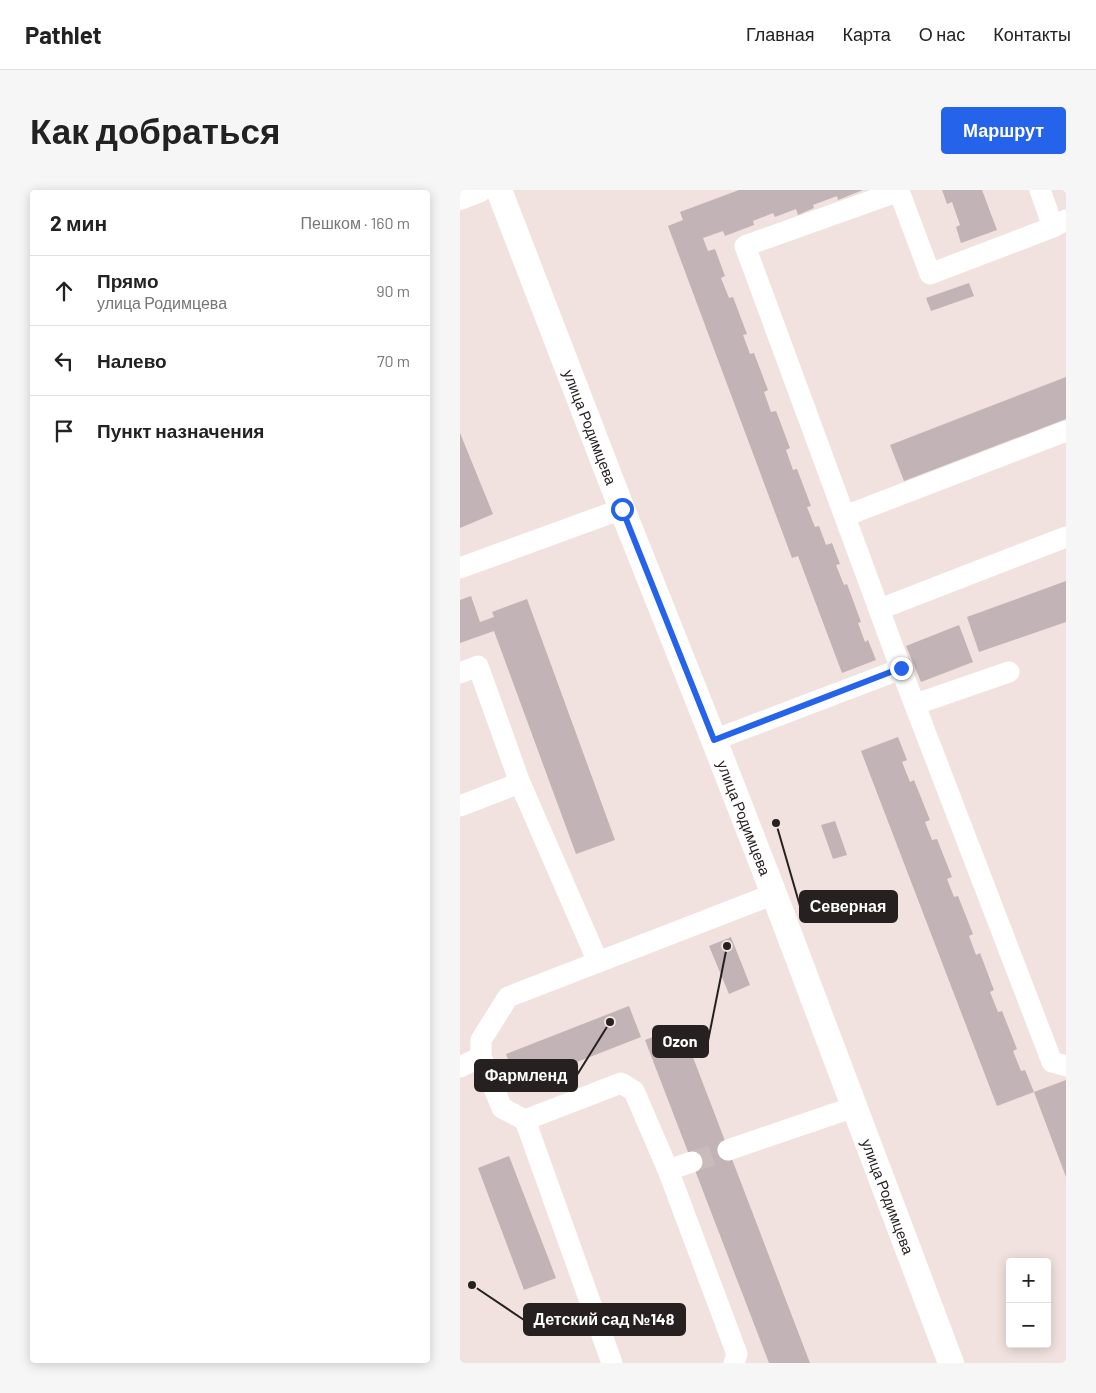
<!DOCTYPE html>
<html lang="ru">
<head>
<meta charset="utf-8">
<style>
  :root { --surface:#fff; --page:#f6f6f6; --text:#222; --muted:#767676; --line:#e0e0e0; --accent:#2563eb }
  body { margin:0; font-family:Barlow,sans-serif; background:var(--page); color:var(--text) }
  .controls { position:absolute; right:15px; bottom:15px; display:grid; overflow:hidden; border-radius:5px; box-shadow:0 2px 12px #0003 }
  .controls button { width:45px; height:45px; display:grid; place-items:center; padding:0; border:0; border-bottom:1px solid var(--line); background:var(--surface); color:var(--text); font:25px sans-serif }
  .stop { position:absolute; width:15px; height:15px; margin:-11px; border:4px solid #2563eb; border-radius:50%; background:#fff }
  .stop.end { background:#2563eb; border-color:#fff; box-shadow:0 1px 5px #0008 }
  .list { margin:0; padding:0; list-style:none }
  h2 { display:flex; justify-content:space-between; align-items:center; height:65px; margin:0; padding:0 20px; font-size:21px }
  h2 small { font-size:16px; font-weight:400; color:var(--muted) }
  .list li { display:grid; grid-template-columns:32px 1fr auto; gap:15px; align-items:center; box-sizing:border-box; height:70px; padding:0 20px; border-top:1px solid var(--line) }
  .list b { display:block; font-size:19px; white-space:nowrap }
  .list p { margin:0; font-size:16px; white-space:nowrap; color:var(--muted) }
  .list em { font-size:16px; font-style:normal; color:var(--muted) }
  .icon { flex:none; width:28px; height:28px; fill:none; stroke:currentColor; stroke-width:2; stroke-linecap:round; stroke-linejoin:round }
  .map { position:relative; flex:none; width:606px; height:1173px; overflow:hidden; border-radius:5px }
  header { display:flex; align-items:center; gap:30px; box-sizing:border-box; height:70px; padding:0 25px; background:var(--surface); border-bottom:1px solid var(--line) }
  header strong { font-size:24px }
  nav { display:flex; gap:28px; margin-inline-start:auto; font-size:18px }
  .intro { display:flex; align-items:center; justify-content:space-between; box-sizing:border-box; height:120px; padding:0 30px }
  h1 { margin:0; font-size:35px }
  .button { padding:12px 22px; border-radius:5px; background:var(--accent); color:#fff; font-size:18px; font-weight:700 }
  main { display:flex; gap:30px; padding:0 30px }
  aside { flex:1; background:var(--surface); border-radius:5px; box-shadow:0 2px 12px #0003 }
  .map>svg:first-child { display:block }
</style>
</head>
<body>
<header>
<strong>Pathlet</strong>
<nav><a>Главная</a><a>Карта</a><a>О нас</a><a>Контакты</a></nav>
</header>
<div class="intro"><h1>Как добраться</h1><a class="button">Маршрут</a></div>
<main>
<aside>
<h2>2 мин<small>Пешком · 160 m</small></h2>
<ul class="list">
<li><svg class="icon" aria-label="ahead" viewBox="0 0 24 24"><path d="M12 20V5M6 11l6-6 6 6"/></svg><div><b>Прямо</b><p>улица Родимцева</p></div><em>90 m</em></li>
<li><svg class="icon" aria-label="left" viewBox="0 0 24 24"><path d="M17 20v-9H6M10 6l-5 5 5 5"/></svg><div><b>Налево</b></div><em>70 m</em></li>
<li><svg class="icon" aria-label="arrive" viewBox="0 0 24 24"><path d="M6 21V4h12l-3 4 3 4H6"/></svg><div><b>Пункт назначения</b></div></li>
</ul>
</aside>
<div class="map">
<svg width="606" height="1173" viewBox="0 0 606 1173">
  <rect width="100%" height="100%" fill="#f1e2df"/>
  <g fill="#c1b3b6">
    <polygon points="279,0 403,0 378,10 377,6 353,15 354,18 338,25 336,19 315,27 313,23 293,31 294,35 265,46 263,41 243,48 248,61 255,59 265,86 261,88 269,108 273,107 287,144 283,145 290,164 294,163 308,200 304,202 311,222 316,221 330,258 326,260 333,280 337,279 351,316 347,317 355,337 359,336 366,355 372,353 380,374 376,375 384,395 387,394 401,432 398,433 405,452 408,450 416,470 382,483 338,366 332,368 208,36 223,30 220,22"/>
    <polygon points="482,0 522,0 537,40 501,53 496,37 500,35 492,12 487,14"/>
    <polygon points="509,93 514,106 471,121 466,108"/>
    <polygon points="606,187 606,229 444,291 430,255"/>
    <polygon points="0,243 33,324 0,338"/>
    <polygon points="606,391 606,432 519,462 507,427"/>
    <polygon points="11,406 20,432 34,427 32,422 67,409 155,650 116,664 34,441 0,453 0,410"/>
    <polygon points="499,435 513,472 461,492 446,456"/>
    <polygon points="438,547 447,570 442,572 450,592 454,590 470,630 465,632 472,650 477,649 492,687 487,689 494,707 498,706 513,744 509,746 516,765 520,763 534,800 530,802 538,822 542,821 557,859 553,861 561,881 565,880 574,902 537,916 401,561"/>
    <polygon points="375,631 387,665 373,669 361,635"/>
    <polygon points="271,747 290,795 269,804 249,756"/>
    <polygon points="169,816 181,847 58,895 46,864"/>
    <polygon points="221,836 350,1173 309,1173 185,850"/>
    <polygon points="606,890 606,987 574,902"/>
    <polygon points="49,966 96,1088 64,1100 18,978"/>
  </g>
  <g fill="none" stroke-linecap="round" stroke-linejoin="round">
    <polyline stroke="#c8bbb9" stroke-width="21" stroke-dasharray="21 11" stroke-linecap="butt" points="232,972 268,960"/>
    <g stroke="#fff" stroke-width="21">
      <polyline points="580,0 593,37"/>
      <polyline points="385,326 606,241"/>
      <polyline points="0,378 162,319"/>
      <polyline points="420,419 606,347"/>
      <polyline points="441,479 285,56 439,1 470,84 593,37 606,30"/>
      <polyline points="0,483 18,476 60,593 138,772"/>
      <polyline points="456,514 549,482"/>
      <polyline points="254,550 441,479 592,872 606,876"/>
      <polyline points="0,616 60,593"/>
      <polyline points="0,877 21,867"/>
      <polyline points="65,930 42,918 21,867 21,850 48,807 314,704"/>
      <polyline points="268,960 394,917"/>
      <polyline points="208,980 232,972"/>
      <polyline points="152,1173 65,930 161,893 174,901 208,980 277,1164 274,1173"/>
    </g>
    <g stroke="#fff" stroke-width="26">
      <path id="s1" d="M39,0L162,319L254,550L314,704L491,1173"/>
      <polyline points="0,7 18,0"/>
    </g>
  </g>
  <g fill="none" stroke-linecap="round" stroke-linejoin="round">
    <polyline stroke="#2563eb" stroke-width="6" points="162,319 254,550 441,478"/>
  </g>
  <g text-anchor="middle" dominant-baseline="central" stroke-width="4.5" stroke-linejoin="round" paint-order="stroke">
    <g font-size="15" fill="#262120" stroke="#f1e2df">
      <text stroke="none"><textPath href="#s1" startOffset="254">улица Родимцева</textPath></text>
      <text stroke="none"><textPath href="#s1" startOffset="674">улица Родимцева</textPath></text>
      <text stroke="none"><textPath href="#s1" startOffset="1079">улица Родимцева</textPath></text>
    </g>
  </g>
  <path fill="none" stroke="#262120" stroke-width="2" d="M316 633L340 716M267 756L248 851M150 832L117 885M12 1095L64 1130"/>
  <g fill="#262120" stroke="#f1e2df" stroke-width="2">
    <circle cx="316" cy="633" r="5"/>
    <circle cx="267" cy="756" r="5"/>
    <circle cx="150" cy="832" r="5"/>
    <circle cx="12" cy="1095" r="5"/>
  </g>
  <g fill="#262120" stroke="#262120" stroke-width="2">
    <rect x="340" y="701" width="97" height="31" rx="5"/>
    <rect x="193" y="836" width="55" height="31" rx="5"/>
    <rect x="15" y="870" width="102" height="31" rx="5"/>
    <rect x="64" y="1114" width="161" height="31" rx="5"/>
  </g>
  <g font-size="16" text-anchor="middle" font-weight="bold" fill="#fff">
    <text x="388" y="722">Северная</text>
    <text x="220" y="857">Ozon</text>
    <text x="66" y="891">Фармленд</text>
    <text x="144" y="1135">Детский сад №148</text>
  </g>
</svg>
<div class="controls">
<button>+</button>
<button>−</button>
</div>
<div class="stop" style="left:162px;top:319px"></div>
<div class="stop end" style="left:441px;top:478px"></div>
</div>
</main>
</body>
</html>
